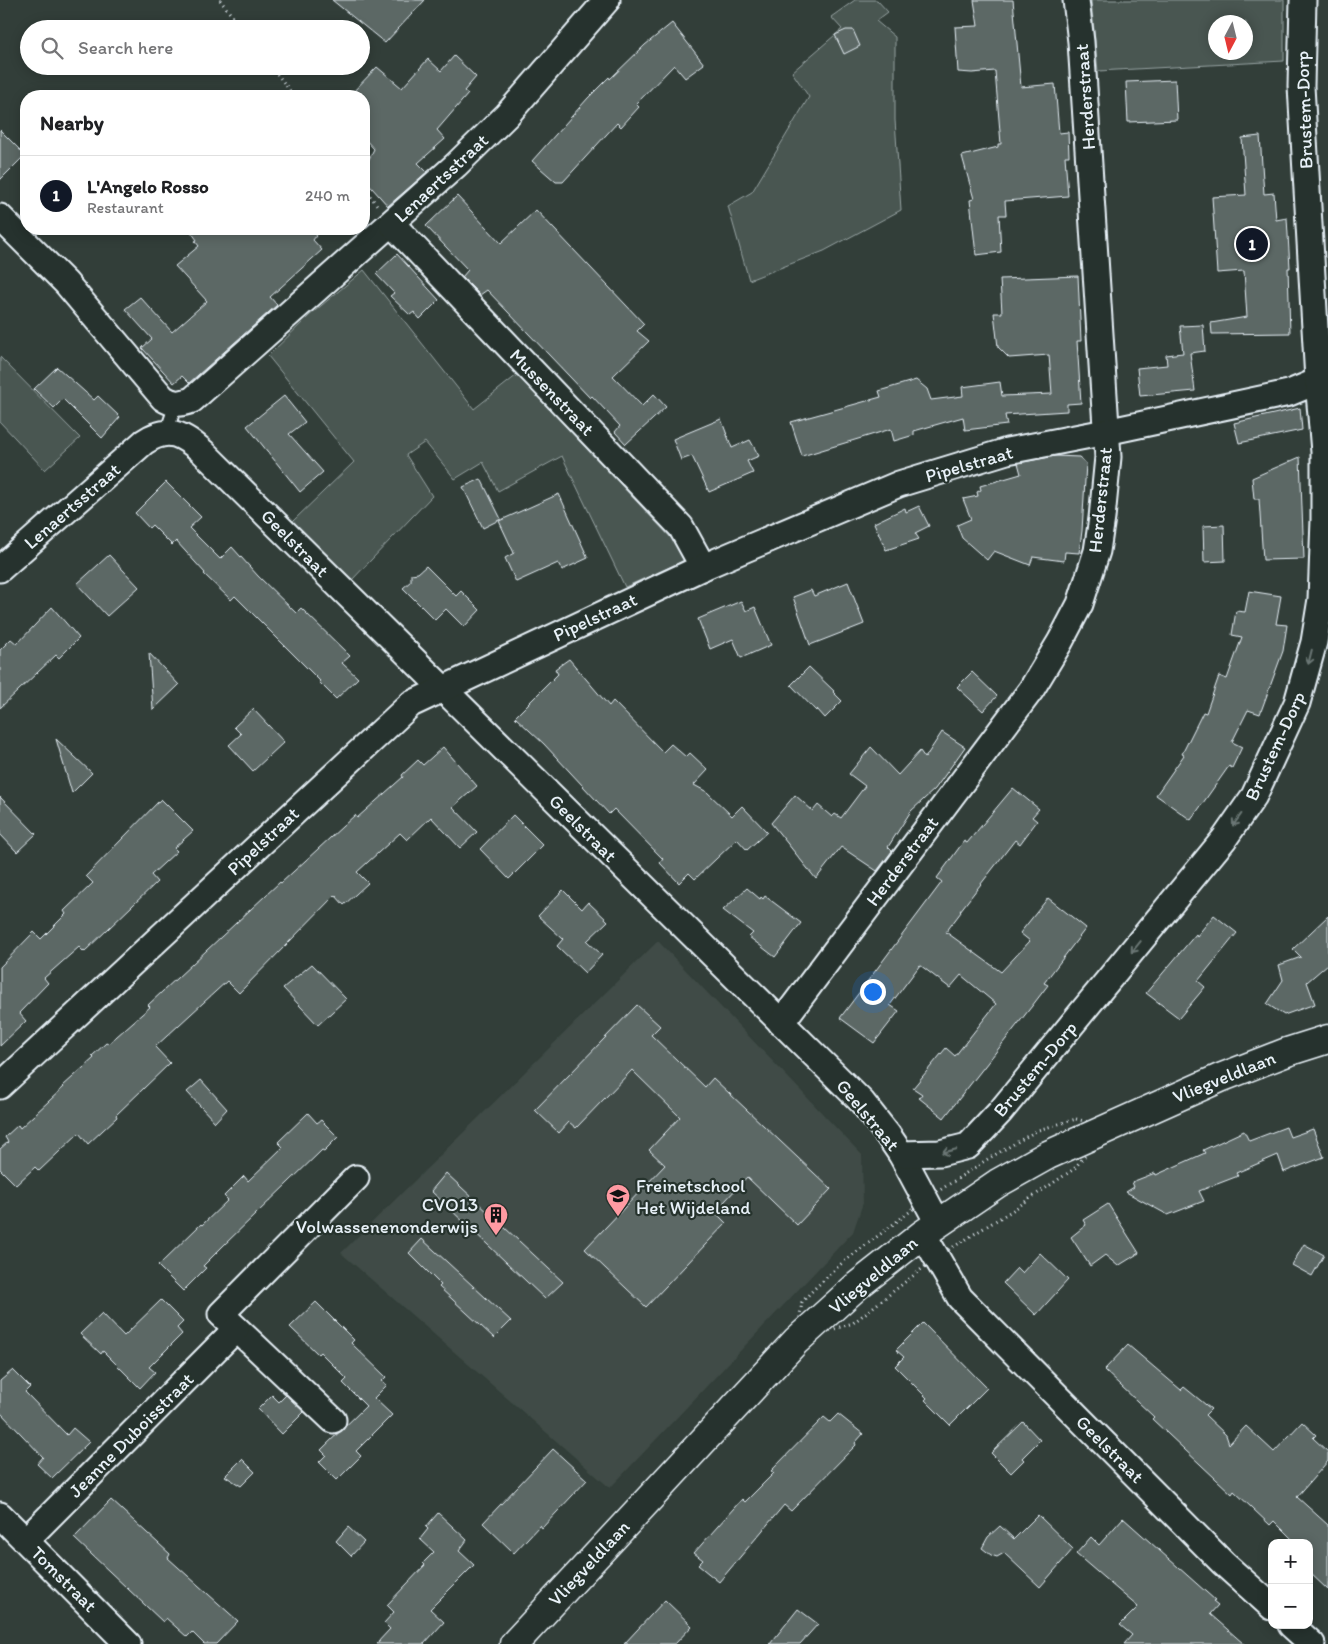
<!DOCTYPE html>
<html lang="en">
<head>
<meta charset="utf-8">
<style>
  :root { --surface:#fff; --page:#f6f6f6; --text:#202124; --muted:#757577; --line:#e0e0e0; --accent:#111827 }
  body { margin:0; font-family:Itim,sans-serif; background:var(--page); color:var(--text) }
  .controls { position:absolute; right:15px; bottom:15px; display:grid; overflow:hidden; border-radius:10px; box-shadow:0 2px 12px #0003 }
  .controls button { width:45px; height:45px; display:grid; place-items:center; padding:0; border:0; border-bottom:1px solid var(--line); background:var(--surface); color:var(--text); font:25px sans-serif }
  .compass { position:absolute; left:1208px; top:15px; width:45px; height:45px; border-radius:50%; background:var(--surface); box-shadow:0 2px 12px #0003; rotate:187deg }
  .you { position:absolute; left:872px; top:991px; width:18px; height:18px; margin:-12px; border:4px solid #fff; border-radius:50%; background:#1a73e8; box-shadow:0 0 0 8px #1a73e833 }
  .badge { display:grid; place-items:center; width:32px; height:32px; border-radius:50%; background:var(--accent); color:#fff; font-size:16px; font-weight:700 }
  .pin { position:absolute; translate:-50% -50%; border:2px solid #fff; box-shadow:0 1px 5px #0006 }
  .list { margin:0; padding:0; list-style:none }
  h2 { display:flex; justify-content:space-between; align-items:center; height:65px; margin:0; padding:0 20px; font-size:21px }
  h2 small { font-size:16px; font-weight:400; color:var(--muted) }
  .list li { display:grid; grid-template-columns:32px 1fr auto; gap:15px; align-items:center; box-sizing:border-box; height:80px; padding:0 20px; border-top:1px solid var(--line) }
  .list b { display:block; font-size:19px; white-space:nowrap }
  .list p { margin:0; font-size:16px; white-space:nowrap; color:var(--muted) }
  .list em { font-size:16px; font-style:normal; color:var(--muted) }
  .icon { flex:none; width:28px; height:28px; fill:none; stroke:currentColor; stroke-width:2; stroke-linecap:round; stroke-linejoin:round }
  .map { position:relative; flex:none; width:1328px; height:1644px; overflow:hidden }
  .search { position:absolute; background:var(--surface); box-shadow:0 2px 12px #0003; left:20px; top:20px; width:350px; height:55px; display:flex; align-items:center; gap:12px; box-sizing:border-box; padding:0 18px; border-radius:28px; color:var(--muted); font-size:19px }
  .panel { position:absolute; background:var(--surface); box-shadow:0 2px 12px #0003; left:20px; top:90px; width:350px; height:145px; border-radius:20px }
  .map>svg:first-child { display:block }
</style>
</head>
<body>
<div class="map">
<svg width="1328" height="1644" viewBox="0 0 1328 1644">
  <rect width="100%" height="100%" fill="#323e39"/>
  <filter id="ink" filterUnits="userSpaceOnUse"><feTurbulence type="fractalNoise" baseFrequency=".02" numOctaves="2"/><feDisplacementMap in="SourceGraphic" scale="10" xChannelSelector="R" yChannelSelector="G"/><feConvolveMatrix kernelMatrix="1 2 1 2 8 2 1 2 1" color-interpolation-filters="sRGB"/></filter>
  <g filter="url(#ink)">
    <polygon fill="#3f4b46" points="658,941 862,1155 863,1203 853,1232 610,1488 341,1253"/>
    <g fill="#495651" stroke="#98a4a4" fill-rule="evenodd">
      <polygon points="855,0 877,0 888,12 876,21 895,37 895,120 901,210 824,251 749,280 728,206 752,192 809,97 792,72 842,29 831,17"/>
      <path d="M1091,0H1284V61L1098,71ZM1246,22V52H1216V22Z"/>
      <polygon points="364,270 474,409 517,375 690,558 625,587 562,456 498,491 483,462 455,479 425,442 406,455 432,496 351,581 293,521 354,462 268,356 310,315"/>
      <polygon points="0,357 80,438 45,470 0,422"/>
    </g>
    <g fill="#5c6865" stroke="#e8f1f8">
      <polygon points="332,0 425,0 385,43"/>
      <polygon points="974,0 1013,0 1021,87 1055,84 1059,133 1068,132 1069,156 1065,156 1068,196 1005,201 1006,215 999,215 1001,252 976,255 970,200 974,199 962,156 998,147 998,144 1001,144 995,71 972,73 958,72 955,27 978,26"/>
      <polygon points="672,23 704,64 685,78 674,65 636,104 639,107 621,127 617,123 563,182 556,182 532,161 588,98 609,77 610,79 645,45"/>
      <polygon points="846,30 853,30 860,46 844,54 835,35"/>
      <polygon points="454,56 476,77 464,91 468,94 437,130 445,139 418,163 427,172 388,206 364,179 364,169 374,149 364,138 364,96 349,96 377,67 402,88 428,59 441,71"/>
      <polygon points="1175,80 1177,120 1128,122 1126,82"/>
      <polygon points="0,130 25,155 0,180"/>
      <polygon points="1260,136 1264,194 1274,193 1276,220 1287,218 1290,268 1288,268 1290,333 1212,334 1211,323 1247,317 1244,271 1217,273 1212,197 1246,195 1242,138"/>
      <polygon points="457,196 501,243 536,210 644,324 637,331 649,341 613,376 642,406 654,394 666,407 626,444 615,432 620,426 592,396 590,398 487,290 480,295 462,277 468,270 426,226"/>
      <polygon points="189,229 321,229 313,240 322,250 270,297 277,305 189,383 182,376 174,383 142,348 152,339 125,309 140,297 172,332 207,301 175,266 199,246 195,241 197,240"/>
      <polygon points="397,254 439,300 420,319 414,312 410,315 390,296 394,293 376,274"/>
      <polygon points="1078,276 1081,341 1077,341 1081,403 1067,404 1067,411 1005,415 1007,425 965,430 963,417 914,431 914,435 894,441 891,429 802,456 791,422 881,397 879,391 916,380 927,389 931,400 963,396 962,387 1000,382 1002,396 1052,394 1049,355 1009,358 998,347 994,313 1002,313 1000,279"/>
      <polygon points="1203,325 1205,351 1190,353 1195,391 1140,396 1137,368 1167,365 1166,355 1183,353 1180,326"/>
      <polygon points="57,367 94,400 98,396 120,417 102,438 63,399 54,408 34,389"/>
      <polygon points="284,396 305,422 289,434 323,472 300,492 247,426"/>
      <polygon points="1300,408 1302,430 1239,443 1234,423"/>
      <polygon points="721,419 732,448 750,440 759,456 747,461 753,473 709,492 692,456 681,460 673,439"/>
      <polygon points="1055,456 1079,457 1086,463 1082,531 1079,553 1065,552 1064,561 1033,557 1030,565 994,551 987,560 962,538 957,525 971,519 963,499 978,496 977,492 981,490 980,486 1021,474 1018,463"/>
      <polygon points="1300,457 1304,559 1263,560 1259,499 1254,499 1252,478"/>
      <polygon points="481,479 501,519 483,528 463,487"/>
      <polygon points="166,482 201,517 189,528 220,559 232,547 258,576 296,613 301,608 350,656 342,663 358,678 336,699 319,682 320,681 235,596 231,600 204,574 205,573 176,541 172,545 152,525 149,528 135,513"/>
      <polygon points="559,494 588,558 562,570 558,563 516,582 505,558 514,553 499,521"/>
      <polygon points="919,506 929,526 915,533 919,539 886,550 874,523 905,508 906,512"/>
      <polygon points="1224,525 1225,561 1204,562 1203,526"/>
      <polygon points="109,555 139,587 107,616 77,584"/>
      <polygon points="426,566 456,596 461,591 480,610 464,627 446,609 435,620 403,588 411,581 411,574 418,573"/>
      <polygon points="848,582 864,624 810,645 793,597 811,590 814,596"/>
      <polygon points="1249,591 1281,596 1276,624 1287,625 1283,651 1260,714 1248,710 1232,742 1242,747 1232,768 1229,766 1191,820 1156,795 1184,755 1182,754 1203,712 1206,713 1219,676 1227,679 1242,637 1232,635 1236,611 1245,612"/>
      <polygon points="741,601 746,611 755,607 771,645 741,658 733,639 710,649 698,619"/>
      <polygon points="52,607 79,638 59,658 56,655 0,708 0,650 11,639 17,644"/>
      <polygon points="149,653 179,685 153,710"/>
      <polygon points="569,659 609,706 613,701 663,752 671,744 686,757 690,753 708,770 694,785 707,792 732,816 742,806 767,832 747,850 737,839 695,879 689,873 679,883 660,863 663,859 614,809 609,814 544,744 515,717 558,674 555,669"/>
      <polygon points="809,667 834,691 833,692 842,701 825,718 817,709 816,711 791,685"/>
      <polygon points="972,672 997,696 983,711 957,687"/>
      <polygon points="253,709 284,742 253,771 229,745 241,734 234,727"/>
      <polygon points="942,732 965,747 935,789 911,811 888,847 892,851 877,871 841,847 816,879 771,823 795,795 813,811 818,805 832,817 835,814 841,818 865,786 849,774 871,747 898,775 920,751 925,758"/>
      <polygon points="56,739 92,773 72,793"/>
      <polygon points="443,747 477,786 453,807 477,832 460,848 431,817 407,840 400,833 357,872 368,883 344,905 335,895 239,993 227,981 155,1047 170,1063 116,1115 117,1117 88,1144 79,1133 39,1171 35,1167 16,1185 0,1169 0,1149 8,1142 5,1137 18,1125 20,1128 64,1087 63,1086 94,1058 92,1056 106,1043 108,1044 150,1007 148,1005 280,882 281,883 355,815 357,818 403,777 402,775 418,760 423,765"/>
      <polygon points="1013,788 1039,809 1032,817 1037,821 1020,844 1015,840 960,911 961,912 946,932 1001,972 1030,941 1020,933 1048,898 1086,928 1044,983 1048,985 1032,1006 944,1118 919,1098 922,1094 913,1088 946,1048 955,1056 996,1004 961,975 950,988 920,965 890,1005 899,1011 874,1043 840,1018 942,882 937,878 964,841 967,843"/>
      <polygon points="0,797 36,834 17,852 0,834"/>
      <polygon points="161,799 193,831 174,848 177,851 151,875 157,882 84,952 79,947 44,978 48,983 19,1013 26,1021 0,1046 0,967 34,932 41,939 66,914 64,911 93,883 86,876"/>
      <polygon points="513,815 543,845 509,879 480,849"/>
      <polygon points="747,888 760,899 761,897 763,899 765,896 801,923 775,957 749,937 753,933 723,910"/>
      <polygon points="563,890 582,909 588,902 608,921 587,941 602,955 585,973 557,946 563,939 538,916"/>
      <polygon points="1214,915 1237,933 1198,981 1205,987 1179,1018 1146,993 1196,934 1197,936"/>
      <polygon points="1328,916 1328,964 1307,982 1315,1004 1284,1015 1267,1004 1283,980 1279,965 1301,957 1293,949"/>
      <polygon points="312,964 346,999 318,1025 283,988"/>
      <polygon points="637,1005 660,1026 651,1035 705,1087 713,1078 831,1189 797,1225 747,1177 715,1212 726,1223 646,1307 585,1249 665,1165 649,1150 680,1117 632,1070 576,1128 569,1122 559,1133 535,1110"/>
      <polygon points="201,1080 227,1109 215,1122 187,1092"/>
      <polygon points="308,1113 317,1123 321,1120 338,1137 324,1151 322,1150 223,1246 203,1266 206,1268 183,1291 158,1266 201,1224 202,1225 228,1200 224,1196 244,1176 248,1181 283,1147 278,1142"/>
      <polygon points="1286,1127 1290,1137 1313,1129 1324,1157 1284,1172 1278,1155 1236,1173 1238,1176 1199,1191 1204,1201 1168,1215 1126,1192 1134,1187 1132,1182 1155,1173 1156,1175 1205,1153 1203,1150 1244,1131 1249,1141"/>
      <polygon points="446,1173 563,1282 545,1299 431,1191"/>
      <polygon points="1108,1204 1139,1253 1118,1266 1105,1255 1090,1266 1071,1237 1086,1225 1083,1220"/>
      <polygon points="422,1239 511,1321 494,1338 439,1287 441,1285 409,1253"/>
      <polygon points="1304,1244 1324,1255 1312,1276 1292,1265"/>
      <polygon points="1040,1253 1068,1280 1036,1315 1003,1283 1017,1268 1022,1273"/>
      <polygon points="161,1300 183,1322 177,1328 182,1334 149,1367 155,1372 140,1388 103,1351 101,1354 80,1334 102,1313 124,1336"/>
      <polygon points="316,1302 354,1340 351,1343 386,1377 382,1381 387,1385 374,1398 392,1415 356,1451 361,1456 337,1480 319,1462 326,1455 321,1450 366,1406 343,1383 347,1379 320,1352 318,1354 290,1327"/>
      <polygon points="923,1323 987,1388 950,1425 925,1400 927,1398 895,1366 904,1357 896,1350"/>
      <polygon points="1128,1345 1181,1390 1184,1387 1211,1409 1205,1415 1226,1435 1229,1444 1246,1426 1274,1452 1302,1422 1316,1435 1313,1438 1328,1452 1328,1461 1297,1497 1328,1525 1328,1590 1309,1572 1309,1543 1296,1543 1274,1521 1270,1525 1234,1491 1232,1494 1152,1419 1154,1417 1104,1370"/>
      <polygon points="13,1370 30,1387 25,1392 67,1435 73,1428 89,1442 52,1478 37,1464 43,1457 0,1412 0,1381"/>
      <polygon points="272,1395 279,1402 286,1395 304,1412 282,1434 258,1409"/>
      <polygon points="838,1414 863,1434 855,1443 856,1445 791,1511 784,1505 719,1582 698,1565 703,1560 694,1553 742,1499 745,1502 774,1473 771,1471 824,1417 830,1422"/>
      <polygon points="1023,1422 1040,1440 1022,1458 1024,1460 1011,1473 991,1453"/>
      <polygon points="553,1449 587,1480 542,1528 540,1525 514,1553 483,1523"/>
      <polygon points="242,1459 255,1472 241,1486 225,1476"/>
      <polygon points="111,1500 170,1554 168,1558 238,1621 216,1644 204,1644 192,1632 187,1637 166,1618 163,1622 74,1538"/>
      <polygon points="438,1513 467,1540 459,1551 474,1565 430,1609 444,1622 424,1644 376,1644 390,1629 384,1623 394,1612 387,1605 425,1565 423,1563 434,1552 420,1539 428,1529 426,1527"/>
      <polygon points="1038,1515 1073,1549 1040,1587 1004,1553 997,1557 991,1555 982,1548 988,1537 1000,1526 1014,1539"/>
      <polygon points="1123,1518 1215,1600 1213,1601 1218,1605 1210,1614 1244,1644 1124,1644 1132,1635 1120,1625 1138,1607 1076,1554 1091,1537 1099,1545"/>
      <polygon points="348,1527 364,1542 351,1556 336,1541"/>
      <polygon points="665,1600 692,1626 675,1644 624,1644"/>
      <polygon points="798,1609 818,1624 800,1644 770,1644"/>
    </g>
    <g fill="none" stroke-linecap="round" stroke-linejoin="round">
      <defs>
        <polyline id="lane" points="166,433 176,404"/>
        <g id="street">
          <path d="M0,217L66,283L163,398C173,405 181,404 192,400L456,165L507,115L607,0"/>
          <polyline points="392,224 681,527 703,567"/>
          <path d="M0,569L144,442C169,425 183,435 203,452L862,1102L888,1135L901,1154L938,1223"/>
          <polyline points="781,1023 1031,690 1060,642 1080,604 1097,551 1102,518 1108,457 1081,42 1076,0"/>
          <polyline points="0,1086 411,704 703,567 899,484 1007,451 1106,432 1289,393 1328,377"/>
          <polyline points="901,1154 940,1153 968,1146 1000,1112 1224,839 1254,796 1297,703 1314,642 1321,599 1324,520 1324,452 1318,380 1301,86 1303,0"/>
          <polyline points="923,1234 960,1298 1223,1563 1272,1607"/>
          <polyline points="333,1420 221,1314 356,1178"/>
          <polyline points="0,1515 128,1644"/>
          <polyline points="26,1540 236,1329"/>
          <polyline points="1291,1625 1312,1644"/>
        </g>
        <polyline id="secondary" points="514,1644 796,1341 858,1285 923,1234 998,1183 1048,1155 1220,1078 1287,1052 1328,1039"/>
      </defs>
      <use href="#lane" stroke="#e8f1f8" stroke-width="16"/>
      <use href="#street" stroke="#e8f1f8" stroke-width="29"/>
      <use href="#secondary" stroke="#e8f1f8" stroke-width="31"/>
      <g stroke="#e8f1f8" stroke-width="3" stroke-dasharray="1 4" stroke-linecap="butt">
        <polyline points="220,0 242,29"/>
        <polyline points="271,66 294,96"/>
        <polyline points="364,188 377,205"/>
        <polygon points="1076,1119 1108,1127 1074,1169 1013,1210 937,1257 853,1323 796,1341 802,1302 813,1290 841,1264 925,1200 986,1160 1038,1130"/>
      </g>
      <use href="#lane" stroke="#26332d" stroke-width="12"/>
      <use href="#street" stroke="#26332d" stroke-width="25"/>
      <use href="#secondary" stroke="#26332d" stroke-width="28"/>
    </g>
    <defs><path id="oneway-shaft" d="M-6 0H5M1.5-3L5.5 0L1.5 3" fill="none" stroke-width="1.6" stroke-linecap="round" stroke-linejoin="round" transform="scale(1.25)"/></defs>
    <g stroke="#6a7674">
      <use href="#oneway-shaft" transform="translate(1310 657) rotate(104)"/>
      <use href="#oneway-shaft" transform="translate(1237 820) rotate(126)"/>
      <use href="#oneway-shaft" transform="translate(1136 947) rotate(129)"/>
      <use href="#oneway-shaft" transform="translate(949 1151) rotate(166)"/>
    </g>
  </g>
  <defs>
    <symbol id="school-pin" viewBox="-11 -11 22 30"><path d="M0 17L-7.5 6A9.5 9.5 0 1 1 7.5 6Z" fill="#ff9aa2" stroke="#26332d"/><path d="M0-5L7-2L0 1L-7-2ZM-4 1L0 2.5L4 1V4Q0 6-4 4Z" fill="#111"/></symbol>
    <symbol id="building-pin" viewBox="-11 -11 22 30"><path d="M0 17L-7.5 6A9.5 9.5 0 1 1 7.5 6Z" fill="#ff9aa2" stroke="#26332d"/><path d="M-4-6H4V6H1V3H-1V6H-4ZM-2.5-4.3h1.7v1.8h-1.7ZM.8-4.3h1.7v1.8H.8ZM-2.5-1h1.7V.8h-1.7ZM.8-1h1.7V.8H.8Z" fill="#111"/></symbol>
  </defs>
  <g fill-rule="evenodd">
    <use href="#school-pin" x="604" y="1182" width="28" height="38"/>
    <use href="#building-pin" x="482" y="1201" width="28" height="38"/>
  </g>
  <g text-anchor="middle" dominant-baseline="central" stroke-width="4.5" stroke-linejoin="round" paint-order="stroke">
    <g font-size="19" fill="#e8f1f8" stroke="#26332d">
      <text transform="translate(1085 97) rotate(-94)">Herderstraat</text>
      <text transform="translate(1304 110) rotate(-92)">Brustem-Dorp</text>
      <text transform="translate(441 178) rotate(-43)">Lenaertsstraat</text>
      <text transform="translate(552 392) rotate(46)">Mussenstraat</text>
      <text transform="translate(969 464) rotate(-16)">Pipelstraat</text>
      <text transform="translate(1100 500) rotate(-84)">Herderstraat</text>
      <text transform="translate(72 506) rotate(-41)">Lenaertsstraat</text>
      <text transform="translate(295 543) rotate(45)">Geelstraat</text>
      <text transform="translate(595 617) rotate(-25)">Pipelstraat</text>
      <text transform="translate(1275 746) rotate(-65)">Brustem-Dorp</text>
      <text transform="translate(583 828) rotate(45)">Geelstraat</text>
      <text transform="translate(263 841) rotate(-43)">Pipelstraat</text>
      <text transform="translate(902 861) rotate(-53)">Herderstraat</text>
      <text transform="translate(1035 1069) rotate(-50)">Brustem-Dorp</text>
      <text transform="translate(1224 1077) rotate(-22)">Vliegveldlaan</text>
      <text transform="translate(868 1115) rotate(50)">Geelstraat</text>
      <text transform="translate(873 1275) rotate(-40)">Vliegveldlaan</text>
      <text transform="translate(131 1435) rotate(-45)">Jeanne Duboisstraat</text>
      <text transform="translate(1110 1449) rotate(45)">Geelstraat</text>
      <text transform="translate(589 1563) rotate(-47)">Vliegveldlaan</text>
      <text transform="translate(64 1579) rotate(45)">Tomstraat</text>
    </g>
    <g font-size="19" fill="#e8f1f8" stroke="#26332d" text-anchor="start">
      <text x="636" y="1185">Freinetschool<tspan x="636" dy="22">Het Wijdeland</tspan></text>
      <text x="478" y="1204" text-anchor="end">CVO13<tspan x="478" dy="22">Volwassenenonderwijs</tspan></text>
    </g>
  </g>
</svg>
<div class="controls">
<button>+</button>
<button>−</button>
</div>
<svg class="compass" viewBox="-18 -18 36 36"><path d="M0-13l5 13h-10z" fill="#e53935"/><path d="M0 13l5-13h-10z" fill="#757577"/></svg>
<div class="you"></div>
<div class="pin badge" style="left:1252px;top:244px">1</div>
<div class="search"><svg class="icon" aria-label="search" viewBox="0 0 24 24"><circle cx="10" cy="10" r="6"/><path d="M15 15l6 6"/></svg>Search here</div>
<section class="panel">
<h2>Nearby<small></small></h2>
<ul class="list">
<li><span class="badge">1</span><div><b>L'Angelo Rosso</b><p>Restaurant</p></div><em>240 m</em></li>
</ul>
</section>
</div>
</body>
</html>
